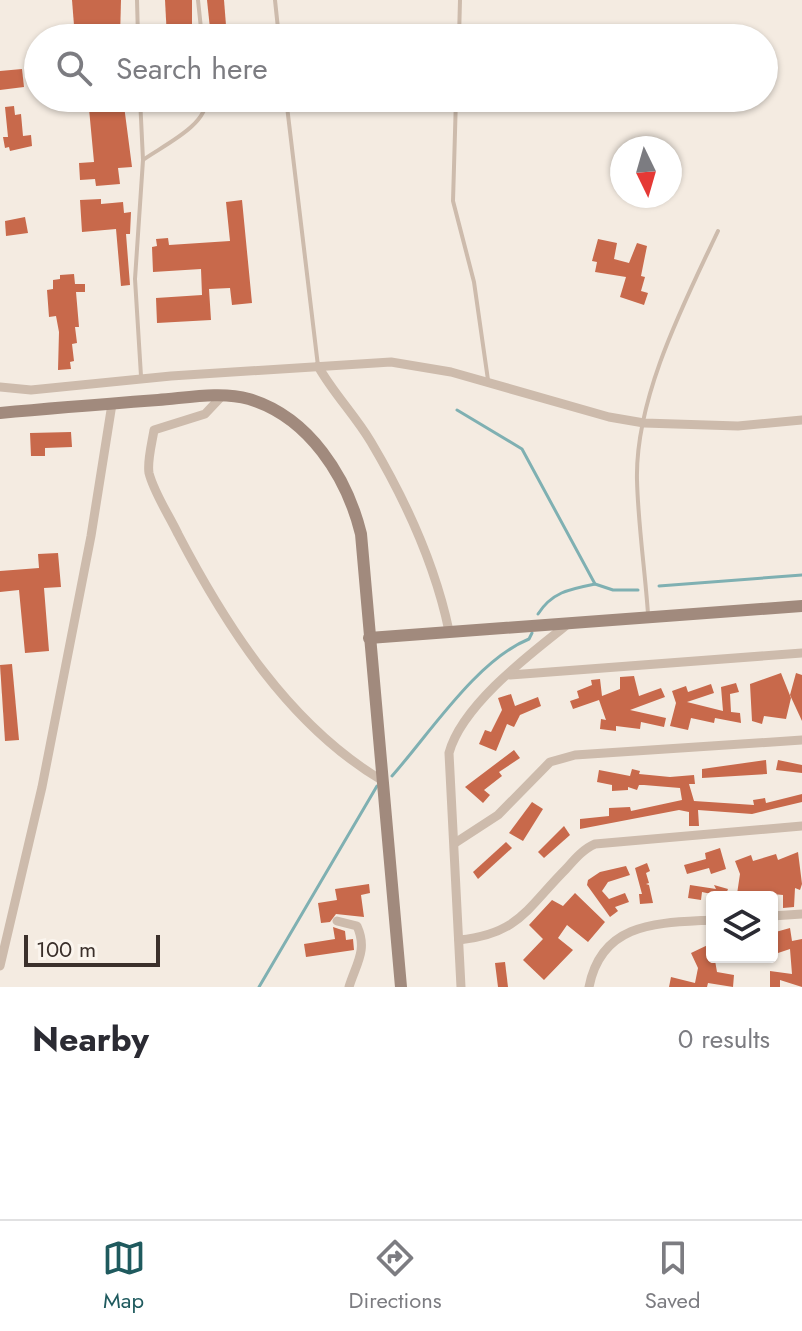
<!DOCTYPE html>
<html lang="en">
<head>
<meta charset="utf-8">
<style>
  :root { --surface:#fff; --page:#f2f2f3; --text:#2b2b33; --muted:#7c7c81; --line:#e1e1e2; --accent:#1f5a5e }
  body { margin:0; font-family:Jost,sans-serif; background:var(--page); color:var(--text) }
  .controls { position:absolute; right:24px; bottom:24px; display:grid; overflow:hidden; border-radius:8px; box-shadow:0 2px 6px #0004 }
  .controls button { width:72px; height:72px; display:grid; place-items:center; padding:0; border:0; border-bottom:2px solid var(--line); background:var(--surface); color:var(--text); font:40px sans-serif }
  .compass { position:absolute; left:610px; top:136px; width:72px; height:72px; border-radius:50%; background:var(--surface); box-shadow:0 2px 6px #0004; rotate:175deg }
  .scale { position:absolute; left:24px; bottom:20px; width:136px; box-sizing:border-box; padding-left:8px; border:4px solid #3b302b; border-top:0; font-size:22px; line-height:28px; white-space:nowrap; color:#3b302b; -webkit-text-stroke:6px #fbf5ee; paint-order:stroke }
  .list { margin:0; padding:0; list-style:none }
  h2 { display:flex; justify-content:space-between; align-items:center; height:104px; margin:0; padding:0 32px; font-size:34px }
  h2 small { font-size:26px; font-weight:400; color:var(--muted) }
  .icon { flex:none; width:44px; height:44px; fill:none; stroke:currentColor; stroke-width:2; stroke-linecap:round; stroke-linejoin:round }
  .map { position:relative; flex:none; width:802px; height:987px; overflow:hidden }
  .search { position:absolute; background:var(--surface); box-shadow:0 2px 6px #0004; left:24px; right:24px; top:24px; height:88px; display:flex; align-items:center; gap:20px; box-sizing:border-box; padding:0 28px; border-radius:44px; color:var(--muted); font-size:30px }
  .sheet { height:232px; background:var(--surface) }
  nav { display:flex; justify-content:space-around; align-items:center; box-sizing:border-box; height:112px; border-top:2px solid var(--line); background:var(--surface); font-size:22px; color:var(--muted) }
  nav a { display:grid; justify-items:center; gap:4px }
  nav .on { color:var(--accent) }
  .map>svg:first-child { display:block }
</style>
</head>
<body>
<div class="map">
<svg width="802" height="987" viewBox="0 0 802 987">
  <rect width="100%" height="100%" fill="#f4ebe1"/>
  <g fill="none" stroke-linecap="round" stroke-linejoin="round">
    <g stroke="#7fb0b2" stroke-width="3">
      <polyline points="457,410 522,449 595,584 613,590 638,590"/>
      <polyline points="659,586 802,575"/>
      <path d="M538,614C552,592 570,589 595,584"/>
      <path d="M392,776C430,733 477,660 529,639L532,633"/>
      <polyline points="259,987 377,786"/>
    </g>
  </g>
  <g fill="#c8694b">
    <polygon points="72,0 121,0 120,38 75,38"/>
    <polygon points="165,0 192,0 192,38 167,38"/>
    <polygon points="207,0 224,0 227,38 211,38"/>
    <polygon points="22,69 24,87 0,90 0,71"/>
    <polygon points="88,98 123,98 132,167 118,168 120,184 96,186 95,179 80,180 79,163 94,162"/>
    <polygon points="14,106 15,115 21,114 23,136 31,135 32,146 10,151 9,147 5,148 3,137 8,137 5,107"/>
    <polygon points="101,199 101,204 123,202 124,213 131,212 130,234 126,234 130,285 121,286 116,229 82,232 80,200"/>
    <polygon points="242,200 252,303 232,305 230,288 209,289 211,320 157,323 156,298 202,295 201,269 153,272 152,247 157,246 156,239 168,238 169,245 230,241 226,202"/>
    <polygon points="25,217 28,233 6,236 5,221"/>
    <polygon points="598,239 617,243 614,259 629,263 637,243 647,246 641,276 645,277 641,291 648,293 644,305 620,297 626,277 595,272 597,262 592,261"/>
    <polygon points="74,274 75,284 85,284 85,292 76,292 79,327 75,327 77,343 72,344 74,361 70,362 71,369 58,370 59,332 56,316 49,317 47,290 53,289 53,280 60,279 60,275"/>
    <polygon points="71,432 72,447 45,448 45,456 31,456 30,433"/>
    <polygon points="58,553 61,587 44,588 49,651 25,653 19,590 0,592 0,571 39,568 38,554"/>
    <polygon points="12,664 19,740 5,741 0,665"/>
    <polygon points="781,673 791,698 786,719 764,716 762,724 752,721 750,684"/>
    <polygon points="796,673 802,675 802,721 790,695"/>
    <polygon points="634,676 639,696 661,688 665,697 630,710 666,718 664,727 641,722 640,729 616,726 616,731 600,729 601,719 606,720 599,700 573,709 570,701 579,698 577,691 592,685 591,680 600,679 602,696 620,689 620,677"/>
    <polygon points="736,683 739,692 730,694 731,712 740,713 741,723 715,718 714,723 691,718 688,730 670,726 676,703 672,691 686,686 688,692 711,684 714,693 687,702 723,711 721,687"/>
    <polygon points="511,694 515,706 538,697 541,706 520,715 514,727 507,724 496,751 479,744 485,730 491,732 502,710 498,698"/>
    <polygon points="514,750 520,758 499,772 502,776 484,790 490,795 483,803 465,787"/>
    <polygon points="766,760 767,774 702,778 702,769"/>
    <polygon points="778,760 802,765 802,773 776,770"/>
    <polygon points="632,769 640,771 639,774 670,777 694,775 695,784 689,784 694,801 754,805 753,800 765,798 766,803 802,794 802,802 752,814 698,810 699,826 689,826 689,812 679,810 580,829 580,819 609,816 609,808 630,807 631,811 682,800 680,788 644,785 639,785 637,790 628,787 628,790 612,791 612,785 597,782 599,770 630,776"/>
    <polygon points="532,802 543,809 523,841 509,833"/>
    <polygon points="564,826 570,835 544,858 538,852"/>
    <polygon points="506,842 512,848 478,879 473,872"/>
    <polygon points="720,848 726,869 711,874 709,868 687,874 684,865 706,859 705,853"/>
    <polygon points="798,852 802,884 800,890 795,888 794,907 783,908 783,895 752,892 751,897 737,894 740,874 735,861 751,855 753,861 776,854 778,860"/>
    <polygon points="647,863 650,871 646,873 649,883 646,884 649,885 653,903 640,904 639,894 642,894 635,868"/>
    <polygon points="626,866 630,875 608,882 602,891 609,899 625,893 629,902 615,907 618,911 610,917 587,885 588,880 600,872"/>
    <polygon points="369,884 370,893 361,895 364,917 336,914 330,922 321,923 318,903 337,900 335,889"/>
    <polygon points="690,885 716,889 714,885 728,889 725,897 702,892 701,900 688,898"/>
    <polygon points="575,893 605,922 588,942 567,925 558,938 573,950 544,980 523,960 543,939 529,925 552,900 563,906"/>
    <polygon points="333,927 345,931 346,940 353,939 354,950 306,957 304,944 335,939"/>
    <polygon points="790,928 792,941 802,939 802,987 780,980 780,987 770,987 770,971 792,974 790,949 772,955 772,933"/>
    <polygon points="712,943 717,972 734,975 733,987 708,983 707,987 669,987 671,977 695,983 698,968 691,953"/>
    <polygon points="505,962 508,987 498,987 495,963"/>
  </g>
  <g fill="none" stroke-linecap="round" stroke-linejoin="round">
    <g stroke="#cdbbac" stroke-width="4">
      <polyline points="137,0 138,38"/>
      <polyline points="198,0 202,38"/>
      <polyline points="275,0 279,38"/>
      <polyline points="459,38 460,0"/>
      <polyline points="140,98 143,160 135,279 141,376"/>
      <polyline points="286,98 318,366"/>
      <polyline points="456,98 453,201 474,282 488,380"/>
      <polyline points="207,107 283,98"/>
      <path d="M143,160C162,146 209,125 206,98"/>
      <path d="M648,614C645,570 638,524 637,480C635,398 684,303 718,231"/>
    </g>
    <g stroke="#cdbbac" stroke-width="9">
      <path d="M318,366C333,393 355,415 371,442C406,501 435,564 449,631"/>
      <polyline points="0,387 31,390 171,376 391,362 451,372 609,417 644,423 738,426 802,420"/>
      <path d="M221,397L205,414L154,430C152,443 147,461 149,473C154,493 169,515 178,534C227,628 290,726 383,781"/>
      <polyline points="510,675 802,653"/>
      <polyline points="455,843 498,815 550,762 575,755 802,740"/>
      <polyline points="772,916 802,914"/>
      <path d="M337,921L357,926C368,950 356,964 349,987"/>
      <path d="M459,940C519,934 527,908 566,869C574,860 583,849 595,844L802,826"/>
      <polyline points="0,966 42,787 91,536 112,404"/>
      <path d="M461,987L449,753C462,705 530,654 568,624"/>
      <path d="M589,987C602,921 659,923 712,920"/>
    </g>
    <g stroke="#a18a7d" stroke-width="12">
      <path d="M0,413C53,408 105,404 158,400C186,398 221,391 249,399C309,417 347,477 361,534L401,987"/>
      <polyline points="369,638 802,606"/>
    </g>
  </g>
</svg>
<div class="controls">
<button><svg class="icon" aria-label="layers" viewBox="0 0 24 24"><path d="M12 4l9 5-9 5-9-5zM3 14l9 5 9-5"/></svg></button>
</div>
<svg class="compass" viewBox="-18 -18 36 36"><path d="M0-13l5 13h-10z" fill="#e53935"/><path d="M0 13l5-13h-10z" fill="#7c7c81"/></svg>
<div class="scale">100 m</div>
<div class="search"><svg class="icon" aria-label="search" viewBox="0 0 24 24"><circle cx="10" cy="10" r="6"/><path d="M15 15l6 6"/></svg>Search here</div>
</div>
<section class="sheet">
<h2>Nearby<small>0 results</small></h2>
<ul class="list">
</ul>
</section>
<nav>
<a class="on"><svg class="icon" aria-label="map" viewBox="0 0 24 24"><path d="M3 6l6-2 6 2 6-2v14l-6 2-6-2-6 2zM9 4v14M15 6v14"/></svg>Map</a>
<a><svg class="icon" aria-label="directions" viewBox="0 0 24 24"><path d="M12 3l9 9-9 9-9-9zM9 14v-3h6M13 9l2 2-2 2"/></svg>Directions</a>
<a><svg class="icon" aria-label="saved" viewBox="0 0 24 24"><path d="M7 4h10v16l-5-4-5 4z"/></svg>Saved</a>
</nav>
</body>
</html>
